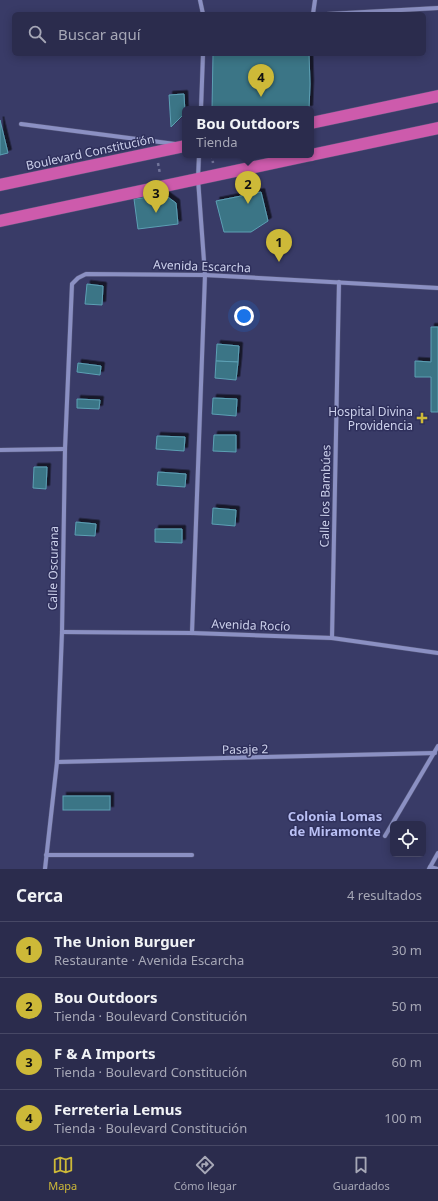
<!DOCTYPE html>
<html lang="es">
<head>
<meta charset="utf-8">
<style>
  :root { --surface:#2b2c4d; --page:#373857; --text:#f1f3f6; --muted:#a6a7b6; --line:#474865; --accent:#cdb938 }
  body { margin:0; font-family:"Noto Sans",sans-serif; background:var(--page); color:var(--text) }
  .controls { position:absolute; right:12px; bottom:12px; display:grid; overflow:hidden; border-radius:6px; box-shadow:0 2px 10px #0003 }
  .controls button { width:36px; height:36px; display:grid; place-items:center; padding:0; border:0; border-bottom:1px solid var(--line); background:var(--surface); color:var(--text); font:20px sans-serif }
  .you { position:absolute; left:244px; top:316px; width:14px; height:14px; margin:-10px; border:3px solid #fff; border-radius:50%; background:#1a73e8; box-shadow:0 0 0 6px #1a73e833 }
  .badge { display:grid; place-items:center; width:26px; height:26px; border-radius:50%; background:var(--accent); color:#111; font-size:13px; font-weight:700 }
  .pin { position:absolute; translate:-50% -33px; filter:drop-shadow(0 1px 2px #0008) }
  .pin::after { content:''; position:absolute; top:21px; width:14px; height:12px; background:inherit; clip-path:polygon(0 0,100% 0,50% 100%) }
  .popup { position:absolute; left:182px; top:106px; width:132px; height:52px; box-sizing:border-box; display:grid; place-content:center; border-radius:6px; background:var(--surface); filter:drop-shadow(0 1px 3px #0005); font-size:13px; white-space:nowrap; color:var(--muted) }
  .popup b { font-size:15px; color:var(--text) }
  .popup::after { content:''; position:absolute; left:50%; top:100%; margin-left:-8px; border:8px solid transparent; border-top-color:var(--surface) }
  .list { margin:0; padding:0; list-style:none }
  h2 { display:flex; justify-content:space-between; align-items:center; height:52px; margin:0; padding:0 16px; font-size:17px }
  h2 small { font-size:13px; font-weight:400; color:var(--muted) }
  .list li { display:grid; grid-template-columns:26px 1fr auto; gap:12px; align-items:center; box-sizing:border-box; height:56px; padding:0 16px; border-top:1px solid var(--line) }
  .list b { display:block; font-size:15px; white-space:nowrap }
  .list p { margin:0; font-size:13px; white-space:nowrap; color:var(--muted) }
  .list em { font-size:13px; font-style:normal; color:var(--muted) }
  .icon { flex:none; width:22px; height:22px; fill:none; stroke:currentColor; stroke-width:2; stroke-linecap:round; stroke-linejoin:round }
  .map { position:relative; flex:none; width:438px; height:869px; overflow:hidden }
  .search { position:absolute; background:var(--surface); box-shadow:0 2px 10px #0003; left:12px; right:12px; top:12px; height:44px; display:flex; align-items:center; gap:10px; box-sizing:border-box; padding:0 14px; border-radius:6px; color:var(--muted); font-size:15px }
  .sheet { height:276px; background:var(--surface) }
  nav { display:flex; justify-content:space-around; align-items:center; box-sizing:border-box; height:56px; border-top:1px solid var(--line); background:var(--surface); font-size:11px; color:var(--muted) }
  nav a { display:grid; justify-items:center; gap:2px }
  nav .on { color:var(--accent) }
  .map>svg:first-child { display:block }
</style>
</head>
<body>
<div class="map">
<svg width="438" height="869" viewBox="0 0 438 869">
  <defs>
    <filter id="shadow"><feDropShadow dx="3.5" dy="-3.5" stdDeviation="0" flood-color="#0009"/></filter>
  </defs>
  <rect width="100%" height="100%" fill="#393b67"/>
  <g fill="#3b7486" stroke="#5ca0b4" filter="url(#shadow)">
    <polygon points="213,54 309,54 310,84 309,109 212,109"/>
    <polygon points="184,94 185,113 171,127 169,95"/>
    <polygon points="0,120 8,153 0,155"/>
    <polygon points="261,192 268,221 251,232 224,232 216,201"/>
    <polygon points="165,195 176,203 178,224 138,229 134,199"/>
    <polygon points="87,284 103,286 102,305 85,304"/>
    <polygon points="431,327 438,327 438,412 431,412 431,377 415,377 415,361 431,362"/>
    <polygon points="217,344 239,346 238,362 216,361"/>
    <polygon points="216,361 238,362 236,380 215,378"/>
    <polygon points="78,363 101,366 100,375 77,372"/>
    <polygon points="213,398 237,399 236,416 212,414"/>
    <polygon points="77,399 100,400 99,409 77,408"/>
    <polygon points="214,435 236,435 236,452 213,451"/>
    <polygon points="157,436 185,437 184,451 156,449"/>
    <polygon points="34,467 47,467 46,489 33,488"/>
    <polygon points="158,472 186,474 185,487 157,485"/>
    <polygon points="213,508 236,510 235,526 212,524"/>
    <polygon points="76,522 96,524 95,536 75,535"/>
    <polygon points="155,529 182,529 182,543 155,542"/>
    <rect x="63" y="796" width="47" height="14"/>
  </g>
  <g fill="none" stroke-linecap="round" stroke-linejoin="round">
    <defs>
      <g id="street">
        <polyline points="200,0 203,14"/>
        <polyline points="313,14 315,0"/>
        <polyline points="328,14 438,8"/>
        <polyline points="201,109 203,54"/>
        <polyline points="21,124 175,144"/>
        <polyline points="0,450 65,449"/>
        <polyline points="62,632 192,633 332,638 438,653"/>
        <polyline points="192,633 205,275 198,179 199,155"/>
        <polyline points="332,638 339,282"/>
        <polyline points="57,762 435,753"/>
        <polyline points="385,836 438,746"/>
        <polyline points="46,855 192,855"/>
        <polyline points="430,867 438,869"/>
        <polyline points="45,869 57,762 62,632 65,449 72,284 78,278 86,274 205,275 438,288"/>
        <polyline points="429,869 438,853"/>
      </g>
      <g id="highway">
        <polyline points="311,123 438,96"/>
        <polyline points="311,155 438,128"/>
        <polyline points="0,185 185,146"/>
        <polyline points="0,221 311,155"/>
      </g>
    </defs>
    <use href="#street" stroke="#54567a" stroke-width="5"/>
    <use href="#highway" stroke="#54567a" stroke-width="13"/>
    <g stroke="#73759b" stroke-width="2.5" stroke-dasharray="3 3" stroke-linecap="butt">
      <polyline points="212,155 213,163"/>
      <polyline points="158,163 160,174"/>
    </g>
    <use href="#street" stroke="#8b90c3" stroke-width="4"/>
    <use href="#highway" stroke="#cd5bac" stroke-width="12"/>
  </g>
  <path fill="#cdb938" stroke="#2f305c" stroke-width="1.5" d="M420 412h4v4h4v4h-4v4h-4v-4h-4v-4h4z"/>
  <g text-anchor="middle" dominant-baseline="central" stroke-width="3" stroke-linejoin="round" paint-order="stroke">
    <g font-size="12" fill="#ccd0eb" stroke="#2f305c">
      <text transform="translate(90 152) rotate(-12)">Boulevard Constitución</text>
      <text transform="translate(202 266) rotate(2)">Avenida Escarcha</text>
      <text transform="translate(325 496) rotate(-89)">Calle los Bambúes</text>
      <text transform="translate(53 568) rotate(-89)">Calle Oscurana</text>
      <text transform="translate(251 625) rotate(2)">Avenida Rocío</text>
      <text transform="translate(245 749) rotate(-1)">Pasaje 2</text>
    </g>
    <g font-size="12" fill="#ccd0eb" stroke="#2f305c" text-anchor="end">
      <text x="413" y="411">Hospital Divina<tspan x="413" dy="14">Providencia</tspan></text>
    </g>
    <g font-size="13" font-weight="bold" fill="#b9bff4" stroke="#2f305c">
      <text x="335" y="816">Colonia Lomas<tspan x="335" dy="15">de Miramonte</tspan></text>
    </g>
  </g>
</svg>
<div class="controls">
<button><svg class="icon" aria-label="locate" viewBox="0 0 24 24"><circle cx="12" cy="12" r="6"/><path d="M12 2v4M12 18v4M2 12h4M18 12h4"/></svg></button>
</div>
<div class="you"></div>
<div class="pin badge" style="left:279px;top:262px">1</div>
<div class="pin badge" style="left:248px;top:204px">2</div>
<div class="popup"><b>Bou Outdoors</b>Tienda</div>
<div class="pin badge" style="left:156px;top:213px">3</div>
<div class="pin badge" style="left:261px;top:97px">4</div>
<div class="search"><svg class="icon" aria-label="search" viewBox="0 0 24 24"><circle cx="10" cy="10" r="6"/><path d="M15 15l6 6"/></svg>Buscar aquí</div>
</div>
<section class="sheet">
<h2>Cerca<small>4 resultados</small></h2>
<ul class="list">
<li><span class="badge">1</span><div><b>The Union Burguer</b><p>Restaurante · Avenida Escarcha</p></div><em>30 m</em></li>
<li><span class="badge">2</span><div><b>Bou Outdoors</b><p>Tienda · Boulevard Constitución</p></div><em>50 m</em></li>
<li><span class="badge">3</span><div><b>F &amp; A Imports</b><p>Tienda · Boulevard Constitución</p></div><em>60 m</em></li>
<li><span class="badge">4</span><div><b>Ferreteria Lemus</b><p>Tienda · Boulevard Constitución</p></div><em>100 m</em></li>
</ul>
</section>
<nav>
<a class="on"><svg class="icon" aria-label="map" viewBox="0 0 24 24"><path d="M3 6l6-2 6 2 6-2v14l-6 2-6-2-6 2zM9 4v14M15 6v14"/></svg>Mapa</a>
<a><svg class="icon" aria-label="directions" viewBox="0 0 24 24"><path d="M12 3l9 9-9 9-9-9zM9 14v-3h6M13 9l2 2-2 2"/></svg>Cómo llegar</a>
<a><svg class="icon" aria-label="saved" viewBox="0 0 24 24"><path d="M7 4h10v16l-5-4-5 4z"/></svg>Guardados</a>
</nav>
</body>
</html>
